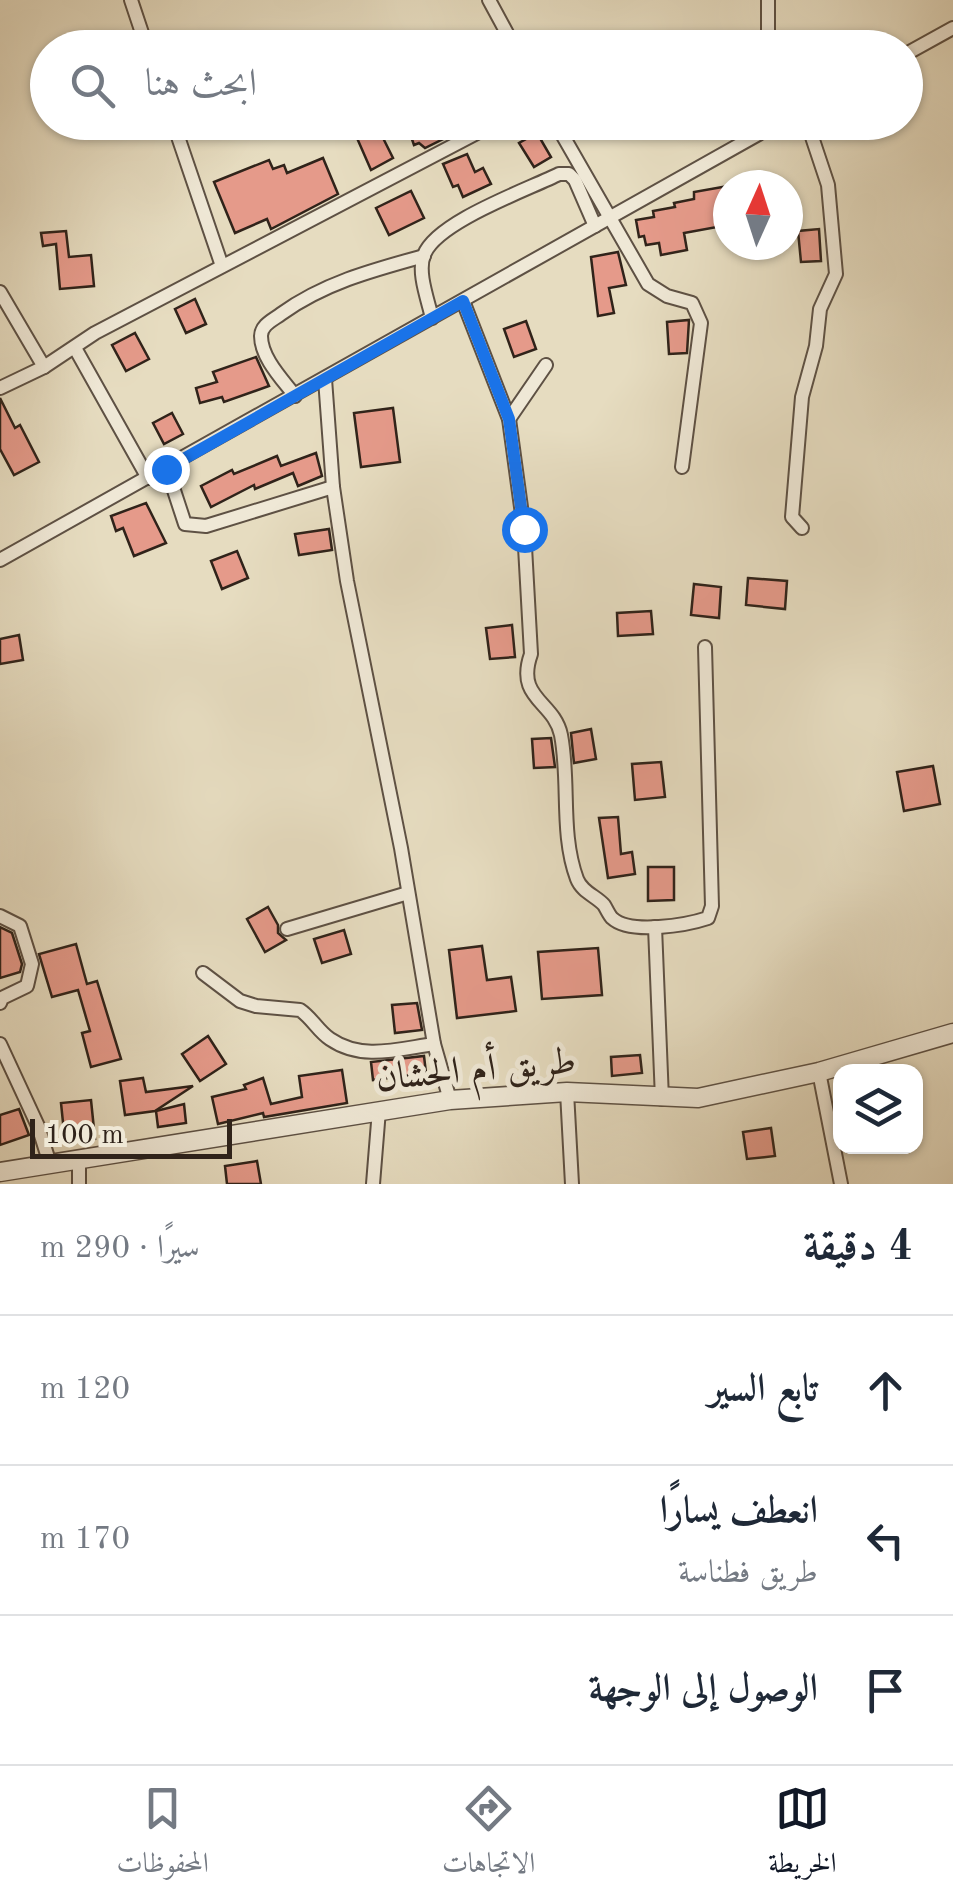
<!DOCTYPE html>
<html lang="ar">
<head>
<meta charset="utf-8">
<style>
  :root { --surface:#fff; --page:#f2f2f3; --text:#1f2937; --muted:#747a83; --line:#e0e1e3; --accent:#111827 }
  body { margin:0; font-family:"Old Standard TT",Amiri,serif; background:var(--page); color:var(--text); direction:rtl }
  .controls { position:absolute; right:30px; bottom:30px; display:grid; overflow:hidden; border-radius:20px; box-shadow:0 2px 8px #0004 }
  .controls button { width:90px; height:90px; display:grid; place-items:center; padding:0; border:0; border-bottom:2px solid var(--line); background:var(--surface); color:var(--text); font:50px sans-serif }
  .compass { position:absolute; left:713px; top:170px; width:90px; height:90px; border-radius:50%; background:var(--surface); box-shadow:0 2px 8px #0004; rotate:3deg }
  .scale { position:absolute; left:30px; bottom:25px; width:202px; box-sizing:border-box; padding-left:10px; border:5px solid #30231a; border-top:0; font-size:28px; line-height:35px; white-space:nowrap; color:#30231a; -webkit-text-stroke:8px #efe8d6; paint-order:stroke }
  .stop { position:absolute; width:30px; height:30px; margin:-22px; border:8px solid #1a73e8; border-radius:50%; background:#fff }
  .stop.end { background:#1a73e8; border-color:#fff; box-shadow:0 2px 10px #0008 }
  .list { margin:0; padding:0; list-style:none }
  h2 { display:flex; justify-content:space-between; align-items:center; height:130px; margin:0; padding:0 40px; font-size:42px }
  h2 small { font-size:32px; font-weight:400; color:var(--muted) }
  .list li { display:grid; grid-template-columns:65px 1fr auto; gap:30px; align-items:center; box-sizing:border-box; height:150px; padding:0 40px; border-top:2px solid var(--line) }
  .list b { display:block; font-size:38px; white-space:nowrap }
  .list p { margin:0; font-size:32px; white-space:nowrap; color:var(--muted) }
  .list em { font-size:32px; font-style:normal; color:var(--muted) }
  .icon { flex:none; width:55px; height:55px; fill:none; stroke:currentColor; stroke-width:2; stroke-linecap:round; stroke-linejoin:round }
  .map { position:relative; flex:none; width:953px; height:1184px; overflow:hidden; direction:ltr }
  .search { position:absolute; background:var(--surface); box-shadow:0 2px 8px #0004; left:30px; right:30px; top:30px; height:110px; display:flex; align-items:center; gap:25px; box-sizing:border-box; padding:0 35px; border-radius:55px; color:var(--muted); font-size:38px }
  .sheet { height:580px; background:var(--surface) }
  nav { display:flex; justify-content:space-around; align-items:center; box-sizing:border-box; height:140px; border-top:2px solid var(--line); background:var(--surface); font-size:28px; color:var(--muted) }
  nav a { display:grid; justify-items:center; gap:5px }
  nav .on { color:var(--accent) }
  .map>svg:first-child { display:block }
</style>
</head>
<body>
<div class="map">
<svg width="953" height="1184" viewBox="0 0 953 1184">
  <rect width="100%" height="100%" fill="#e6dcc0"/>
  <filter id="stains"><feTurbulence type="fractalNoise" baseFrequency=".002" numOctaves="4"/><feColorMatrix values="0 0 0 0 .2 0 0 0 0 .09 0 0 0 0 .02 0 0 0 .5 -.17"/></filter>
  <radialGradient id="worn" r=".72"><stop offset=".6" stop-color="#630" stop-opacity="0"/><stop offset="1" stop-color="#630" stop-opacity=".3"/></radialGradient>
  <g fill="#e59a8a" stroke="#30231a" stroke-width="2.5">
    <polygon points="350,122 375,122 393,158 371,170"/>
    <polygon points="406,122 442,122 447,137 425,148 419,143 414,145"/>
    <polygon points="537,133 551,157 534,167 519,143"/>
    <polygon points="467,154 475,172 483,168 491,184 463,197 458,185 453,187 443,164"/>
    <polygon points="323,158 338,194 271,229 267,219 235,233 214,182 269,160 273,169 284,165 287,173"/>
    <polygon points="728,186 728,225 684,233 687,250 661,255 659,243 646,245 644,236 639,237 636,220 654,217 653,211 675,207 674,203 694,199 694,192"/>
    <polygon points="411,191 424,218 389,235 376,208"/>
    <polygon points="819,229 821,261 801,262 798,231"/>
    <polygon points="66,231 69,257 91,255 94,286 60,289 56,244 43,246 41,233"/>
    <polygon points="618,252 626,285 609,288 614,313 598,316 591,257"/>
    <polygon points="195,299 206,324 186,333 175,309"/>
    <polygon points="689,320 687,353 669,354 667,322"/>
    <polygon points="526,321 536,349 514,357 504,329"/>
    <polygon points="135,333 149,359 126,371 112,345"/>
    <polygon points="256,357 269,386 224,402 222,397 200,403 196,388 217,382 213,372"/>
    <polygon points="0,398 15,428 20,425 39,462 14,475 0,449"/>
    <polygon points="393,408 400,462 361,467 354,413"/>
    <polygon points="172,413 183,434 164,444 153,423"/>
    <polygon points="316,453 322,476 298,486 293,473 255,489 254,485 211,507 201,486 232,470 234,474 277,456 281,466"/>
    <polygon points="146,503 166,543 134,556 123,528 116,531 111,516"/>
    <polygon points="329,529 332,550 299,555 295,534"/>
    <polygon points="237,551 248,578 222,589 211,561"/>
    <polygon points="748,578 787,581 785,609 746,605"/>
    <polygon points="694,584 721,587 719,618 691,615"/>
    <polygon points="651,611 653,634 618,636 617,613"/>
    <polygon points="512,625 515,657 490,659 486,628"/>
    <polygon points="19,635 23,660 0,664 0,639"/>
    <polygon points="591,729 596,759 574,763 571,733"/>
    <polygon points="551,738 555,767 534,768 532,739"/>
    <polygon points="661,762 665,797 635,800 632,764"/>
    <polygon points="933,766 940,804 904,811 897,772"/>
    <polygon points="618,817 621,854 632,852 635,874 608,878 599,818"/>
    <polygon points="648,867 674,867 674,900 648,901"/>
    <polygon points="268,907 278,925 278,933 286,940 265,952 247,919"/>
    <polygon points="0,927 12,933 22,964 20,972 0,978"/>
    <polygon points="344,930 351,954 322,963 314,939"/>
    <polygon points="76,944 87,984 97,981 121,1059 91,1067 82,1033 90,1031 78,990 52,997 39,954"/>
    <polygon points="482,946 487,980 511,977 516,1011 457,1018 449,950"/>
    <polygon points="598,948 602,995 542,999 538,952"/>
    <polygon points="417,1003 422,1030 395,1033 392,1005"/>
    <polygon points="208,1036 226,1064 200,1081 182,1054"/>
    <polygon points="640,1055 642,1073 612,1076 611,1057"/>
    <polygon points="424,1056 426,1073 373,1080 371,1062"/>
    <polygon points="342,1070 347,1103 264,1117 263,1113 218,1124 212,1097 246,1089 244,1085 263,1078 271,1104 302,1097 299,1076"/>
    <polygon points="143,1078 146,1092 193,1086 155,1111 125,1115 120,1081"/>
    <polygon points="91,1100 95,1139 65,1142 61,1103"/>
    <polygon points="184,1104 186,1123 158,1127 156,1111"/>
    <polygon points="19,1109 29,1135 0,1145 0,1115"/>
    <polygon points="771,1128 775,1156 747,1159 743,1132"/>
    <polygon points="257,1161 261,1184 227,1184 225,1166"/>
  </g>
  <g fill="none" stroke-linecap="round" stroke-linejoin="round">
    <defs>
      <g id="minor">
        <polyline points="131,0 147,48"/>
        <polyline points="489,0 515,48"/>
        <polyline points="768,0 768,48"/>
        <polyline points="906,54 953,28"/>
        <polyline points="173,122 222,266"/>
        <polyline points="555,122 648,284 667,296 692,303 701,323 682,467"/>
        <polyline points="0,292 44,367"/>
        <path d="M463,301L509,419L524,529L531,654C515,699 554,701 561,735C570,781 560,834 577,879C582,892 596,896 604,905C606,908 609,915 612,918C630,935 687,925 708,918L712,906L705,647"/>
        <path d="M432,318C428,300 417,272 424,255C436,222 527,190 559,174H569L575,180L595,226"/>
        <polyline points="75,348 148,478"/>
        <polyline points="325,379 333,487 347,581 401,848 434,1044 450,1100"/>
        <polyline points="0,388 44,367 95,333 498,122"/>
        <path d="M295,396C283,380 261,358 261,336C261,325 273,320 281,314C324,283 373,270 424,256"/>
        <polyline points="509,419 546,365"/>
        <polyline points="167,469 185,524 206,526 333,487"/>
        <polyline points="802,528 792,517 802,397 816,346 820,309 836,274 828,185 807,122"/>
        <polyline points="0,560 780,122"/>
        <polyline points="0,916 20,926 32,964 27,986 2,998 0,1003"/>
        <polyline points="655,927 662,1099"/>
        <polyline points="287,929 408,893"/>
        <path d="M203,973L240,1001L256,1006L300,1010C312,1018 318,1031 330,1039C362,1061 398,1049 434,1044"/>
        <polyline points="0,1044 38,1126 50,1164"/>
        <polyline points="819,1072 841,1184"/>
        <polyline points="567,1092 572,1184"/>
        <polyline points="79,1160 79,1184"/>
        <polyline points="373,1184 379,1110"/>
      </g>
      <polyline id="tertiary" points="0,1172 450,1100 567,1092 698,1098 819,1072 953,1033"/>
    </defs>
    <use href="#minor" stroke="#5e5144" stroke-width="16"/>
    <use href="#tertiary" stroke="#5e5144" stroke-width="21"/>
    <use href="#minor" stroke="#efe8d6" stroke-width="12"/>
    <use href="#tertiary" stroke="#efe8d6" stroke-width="18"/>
  </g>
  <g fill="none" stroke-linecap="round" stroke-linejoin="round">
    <polyline stroke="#1a73e8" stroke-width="12" points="166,469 463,301 509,419 524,529"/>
  </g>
  <g text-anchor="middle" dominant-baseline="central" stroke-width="10" stroke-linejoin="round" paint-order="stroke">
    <g font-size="38" fill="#30231a" stroke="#efe8d6">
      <text transform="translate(476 1071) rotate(-5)">طريق أم الحشان</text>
    </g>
  </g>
  <rect width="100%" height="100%" filter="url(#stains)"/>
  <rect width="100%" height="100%" fill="url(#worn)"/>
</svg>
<div class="controls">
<button><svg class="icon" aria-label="layers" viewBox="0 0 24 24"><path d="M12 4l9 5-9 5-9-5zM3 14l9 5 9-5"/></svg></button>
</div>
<svg class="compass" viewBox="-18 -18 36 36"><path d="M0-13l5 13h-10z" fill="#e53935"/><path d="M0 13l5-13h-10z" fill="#747a83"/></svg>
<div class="scale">100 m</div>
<div class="stop" style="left:524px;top:529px"></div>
<div class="stop end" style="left:166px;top:469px"></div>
<div class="search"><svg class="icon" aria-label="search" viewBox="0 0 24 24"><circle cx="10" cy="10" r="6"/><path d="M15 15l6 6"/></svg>ابحث هنا</div>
</div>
<section class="sheet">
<h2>4 دقيقة<small>سيرًا · 290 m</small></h2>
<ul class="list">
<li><svg class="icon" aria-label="ahead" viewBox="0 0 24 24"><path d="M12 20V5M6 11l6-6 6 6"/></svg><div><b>تابع السير</b></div><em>120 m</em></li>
<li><svg class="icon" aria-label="left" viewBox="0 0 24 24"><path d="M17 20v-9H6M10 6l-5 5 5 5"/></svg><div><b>انعطف يسارًا</b><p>طريق فطناسة</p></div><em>170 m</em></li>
<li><svg class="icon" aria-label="arrive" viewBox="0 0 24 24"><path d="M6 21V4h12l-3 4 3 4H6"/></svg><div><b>الوصول إلى الوجهة</b></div></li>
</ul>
</section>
<nav>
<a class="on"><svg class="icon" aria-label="map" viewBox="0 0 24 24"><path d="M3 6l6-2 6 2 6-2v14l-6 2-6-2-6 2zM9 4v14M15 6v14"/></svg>الخريطة</a>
<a><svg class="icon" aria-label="directions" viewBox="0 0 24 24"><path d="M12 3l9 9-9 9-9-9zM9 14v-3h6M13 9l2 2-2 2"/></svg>الاتجاهات</a>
<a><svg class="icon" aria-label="saved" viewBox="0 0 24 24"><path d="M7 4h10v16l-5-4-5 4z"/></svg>المحفوظات</a>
</nav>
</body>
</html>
